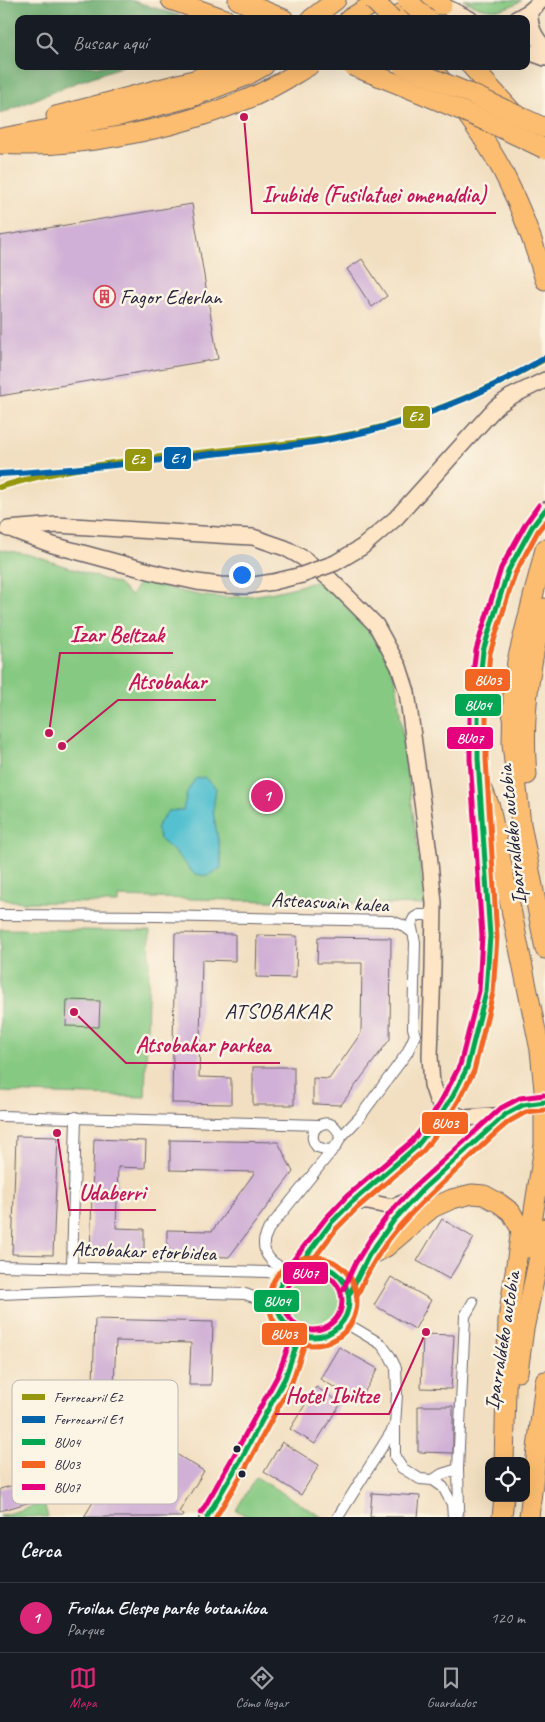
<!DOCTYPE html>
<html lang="es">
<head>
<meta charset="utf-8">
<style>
  :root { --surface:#171b24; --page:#242831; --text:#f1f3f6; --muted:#9ea1a6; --line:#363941; --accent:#db2777 }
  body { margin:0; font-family:Caveat,sans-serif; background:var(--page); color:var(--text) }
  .controls { position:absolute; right:15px; bottom:15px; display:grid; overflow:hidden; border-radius:10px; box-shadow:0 5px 20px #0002 }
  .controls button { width:45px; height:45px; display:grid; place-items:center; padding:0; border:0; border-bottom:1px solid var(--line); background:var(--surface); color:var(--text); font:25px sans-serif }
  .you { position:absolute; left:241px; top:574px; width:18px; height:18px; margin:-12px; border:4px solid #fff; border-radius:50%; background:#1a73e8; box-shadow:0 0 0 8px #1a73e833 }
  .badge { display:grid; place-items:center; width:32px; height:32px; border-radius:50%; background:var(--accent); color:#fff; font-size:16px; font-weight:700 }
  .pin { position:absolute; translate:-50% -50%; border:2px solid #fff; box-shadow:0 1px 5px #0006 }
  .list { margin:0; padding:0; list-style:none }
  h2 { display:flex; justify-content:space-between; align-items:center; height:65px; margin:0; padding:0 20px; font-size:21px }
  h2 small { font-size:16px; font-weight:400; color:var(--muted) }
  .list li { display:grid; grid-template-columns:32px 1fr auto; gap:15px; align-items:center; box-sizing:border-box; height:70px; padding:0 20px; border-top:1px solid var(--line) }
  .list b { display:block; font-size:19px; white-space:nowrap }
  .list p { margin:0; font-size:16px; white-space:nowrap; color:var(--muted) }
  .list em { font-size:16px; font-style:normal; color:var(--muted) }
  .icon { flex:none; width:28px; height:28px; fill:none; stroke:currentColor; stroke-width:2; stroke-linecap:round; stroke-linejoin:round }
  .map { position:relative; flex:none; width:545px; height:1517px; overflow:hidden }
  .search { position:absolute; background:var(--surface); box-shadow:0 5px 20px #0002; left:15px; right:15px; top:15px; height:55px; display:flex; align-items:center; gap:12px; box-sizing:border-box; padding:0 18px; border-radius:10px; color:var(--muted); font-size:19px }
  .sheet { height:135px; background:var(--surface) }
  nav { display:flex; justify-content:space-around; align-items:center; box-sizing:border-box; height:70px; border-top:1px solid var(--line); background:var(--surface); font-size:14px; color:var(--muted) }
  nav a { display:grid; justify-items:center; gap:2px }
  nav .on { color:var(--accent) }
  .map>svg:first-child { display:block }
</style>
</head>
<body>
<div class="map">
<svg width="545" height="1517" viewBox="0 0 545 1517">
  <rect width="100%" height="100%" fill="#fcf5e5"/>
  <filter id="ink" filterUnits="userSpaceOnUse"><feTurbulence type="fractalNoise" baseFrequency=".02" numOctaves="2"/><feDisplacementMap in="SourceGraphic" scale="10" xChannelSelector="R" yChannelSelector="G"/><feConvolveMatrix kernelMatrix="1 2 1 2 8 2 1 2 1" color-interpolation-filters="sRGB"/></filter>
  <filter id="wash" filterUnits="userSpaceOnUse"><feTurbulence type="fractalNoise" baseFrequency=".0096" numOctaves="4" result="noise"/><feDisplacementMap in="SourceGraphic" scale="20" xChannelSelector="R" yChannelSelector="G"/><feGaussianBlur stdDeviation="1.12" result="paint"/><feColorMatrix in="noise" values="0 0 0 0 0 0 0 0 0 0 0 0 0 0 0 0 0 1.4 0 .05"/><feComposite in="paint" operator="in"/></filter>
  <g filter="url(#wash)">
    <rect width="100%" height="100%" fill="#f2dfc1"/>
    <g fill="#86c982" stroke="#54765e">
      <path d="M463,0H522C500,14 485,11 463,0Z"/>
      <path d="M0,549L31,555L118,584L131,596L141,580C158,584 175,591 193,594C237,603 279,592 321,580C358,617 397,650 399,706L425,905L118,897V903L23,902L6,900L0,897Z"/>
      <polygon points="0,929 150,931 145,1097 0,1092"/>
      <circle cx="314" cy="1301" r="27"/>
      <polygon points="256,1477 322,1517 248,1517 236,1510"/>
      <polygon points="44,1503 48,1517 0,1517 0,1516"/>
    </g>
    <polygon fill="#6cad70" stroke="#476856" points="0,0 131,0 189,19 19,19 19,66 123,66 75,83 0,114"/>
    <polygon fill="#55c1d0" stroke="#3c7286" points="204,777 216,788 213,811 221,856 221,868 208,876 194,874 177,854 160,839 156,828 168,811 183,810 187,792 195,779"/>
    <g id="blocks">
      <g fill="#d0b0d6">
        <polygon points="192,204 218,359 0,396 0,236"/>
        <polygon points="362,259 387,296 372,307 347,269"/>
        <polygon points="175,933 235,934 235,961 202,960 199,1077 231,1078 231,1104 172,1103"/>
        <polygon points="257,935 297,936 296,978 256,977"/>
        <polygon points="318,937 391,938 390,1039 341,1105 313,1104 313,1078 329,1079 361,1033 362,963 317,963"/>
        <polygon points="67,1000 100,1001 99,1027 66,1026"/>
        <rect x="253" y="1067" width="41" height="38"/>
        <polygon points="16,1136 58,1137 53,1255 12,1254"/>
        <polygon points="94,1139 146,1141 145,1168 118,1167 116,1228 144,1229 144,1256 90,1254"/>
        <polygon points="170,1140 278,1142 293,1172 229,1257 167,1255 167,1230 212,1231 255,1172 170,1170"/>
        <polygon points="442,1219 474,1238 449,1279 417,1261"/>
        <polygon points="391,1277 431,1300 415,1329 374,1305"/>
        <polygon points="95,1319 213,1322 211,1385 189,1385 191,1343 116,1341 114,1385 93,1384"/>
        <polygon points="423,1334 454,1335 451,1389 421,1388"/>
        <polygon points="339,1347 378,1369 359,1401 320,1379"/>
        <polygon points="316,1387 341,1403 315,1444 290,1429"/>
        <polygon points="418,1406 453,1406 453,1453 418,1452"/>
        <polygon points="72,1418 133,1456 145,1435 204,1471 179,1512 184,1515 183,1517 84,1517 95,1499 52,1473 56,1467 46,1461"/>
        <polygon points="282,1442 319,1465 301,1495 264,1472"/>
        <polygon points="28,1481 34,1501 0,1511 0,1489"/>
        <polygon points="372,1493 420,1496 418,1517 370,1517"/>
      </g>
    </g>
  </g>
  <g filter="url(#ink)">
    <use href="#blocks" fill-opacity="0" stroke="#6b646a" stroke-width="1"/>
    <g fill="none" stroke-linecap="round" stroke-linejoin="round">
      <defs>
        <g id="street">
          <polyline points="0,915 157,916 391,921 402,925 412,932"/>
          <polyline points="0,1116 320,1125"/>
          <path d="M335,1148L328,1150L317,1147C301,1127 335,1110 340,1138"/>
          <polyline points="0,1266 269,1272 285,1278"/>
          <polyline points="72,1267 76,1117"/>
          <path d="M291,1272C278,1267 263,1259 264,1242C264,1238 267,1234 268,1230L338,1143L340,1138L359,1118L407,1053L415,1035L413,1028L415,942L411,924L414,918L419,915H426L434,919"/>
          <polyline points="0,1294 108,1290 245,1294 277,1305"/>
          <polyline points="395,1427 395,1457 402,1468 420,1479 433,1480 443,1487 452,1504 453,1517"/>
          <polyline points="433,1480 442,1474 458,1469"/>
          <polyline points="338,1517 395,1426 397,1394 396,1368 390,1356 381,1344 344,1322"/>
          <polyline points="457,1517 459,1508 458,1469 465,1316 473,1302"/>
        </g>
        <g id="secondary">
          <polyline points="438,0 442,5 470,19"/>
          <path d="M530,11C529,26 534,37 545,48"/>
          <polyline points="516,19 530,11 542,0"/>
          <polyline points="526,51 545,58"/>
          <polyline points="8,529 57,525 233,536 253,537 285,548 303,558 331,580 376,625 399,667 407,692 429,853 434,903 433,969 430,1056 432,1085 437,1100 457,1115 464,1118 507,1115"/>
          <polyline points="15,531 53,545 160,574 197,582 220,585 247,586 273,582"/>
          <polyline points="362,547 396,518 496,407 510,397 545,380"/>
          <path d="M453,1096C458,1087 463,1078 467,1068C483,1028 488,979 490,936L478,759V697L483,651L508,571L532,527L545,510"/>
          <polyline points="352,1202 368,1202 392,1207 411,1200"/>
          <circle cx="313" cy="1301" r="36"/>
          <polyline points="297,1268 331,1223 352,1202 417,1146 437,1121"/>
          <path d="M350,1293C364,1257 386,1226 413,1199C427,1184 443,1172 458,1158C475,1142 501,1113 523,1105C530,1103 537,1103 545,1102"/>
          <polyline points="207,1517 240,1461 285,1378 300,1335"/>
        </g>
        <g id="highway">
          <polyline points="171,0 225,19"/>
          <polyline points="238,0 284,19"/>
          <polyline points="311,19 336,0"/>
          <polyline points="349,19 380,0"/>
          <path d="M391,19C410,8 420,4 442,5"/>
          <path d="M431,66C456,100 482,133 502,170C520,205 534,243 545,280"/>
          <polyline points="471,66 516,116"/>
          <polyline points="56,116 194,80 228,66"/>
          <polyline points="1,138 119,116 192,97 244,77 264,66"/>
          <path d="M0,144C76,150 175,129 245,100C268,91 288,78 309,66"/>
          <polyline points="545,549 517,661 513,695 512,744 521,824 545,949"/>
          <path d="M527,775C522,718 529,663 545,608"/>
          <polyline points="479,780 490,807 540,1050"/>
          <polyline points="528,1248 544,1147"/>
          <polyline points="366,1258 386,1247 432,1208 452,1199 472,1194 484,1195 499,1203 511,1212 521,1230 508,1320 504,1461"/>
          <polyline points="518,1372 524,1329 545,1228"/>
          <polyline points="502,1517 504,1498"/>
          <polyline points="529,1517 545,1381"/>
        </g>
      </defs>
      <use href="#street" stroke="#6b646a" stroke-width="12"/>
      <use href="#secondary" stroke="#6b646a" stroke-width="18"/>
      <use href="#highway" stroke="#6b646a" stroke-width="21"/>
      <use href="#street" stroke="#fff" stroke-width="10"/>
      <use href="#secondary" stroke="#fee5c5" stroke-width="15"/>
      <use href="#highway" stroke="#fcbd6f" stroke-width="19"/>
      <defs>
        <g id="secondary-bridge">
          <polyline points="273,582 302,575 335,563 362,547"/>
          <polyline points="437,1121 453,1096"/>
        </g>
        <g id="highway-bridge">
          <polyline points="373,0 392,19"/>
          <polyline points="407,0 427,19"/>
          <path d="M352,66C417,91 482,118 545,149"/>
          <polyline points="403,66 471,94 545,128"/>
          <polyline points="540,1050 544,1090 544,1147"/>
        </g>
      </defs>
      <use href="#secondary-bridge" stroke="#6b646a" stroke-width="18" stroke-linecap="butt"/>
      <use href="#highway-bridge" stroke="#6b646a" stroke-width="21" stroke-linecap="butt"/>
      <use href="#secondary-bridge" stroke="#fee5c5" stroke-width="15"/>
      <use href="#highway-bridge" stroke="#fcbd6f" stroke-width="19"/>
      <defs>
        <g id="bus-1">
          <circle cx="313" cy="1301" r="36"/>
          <polyline points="297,1268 331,1223 352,1202 417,1146 437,1121 453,1096 467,1068 486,992 490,936 478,759 478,697 483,651 508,571 532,527 545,510"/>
          <polyline points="350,1293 369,1255 394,1220 424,1188 506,1114 523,1105 545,1102"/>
          <polyline points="207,1517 240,1461 285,1378 300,1335"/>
        </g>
        <g id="bus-2">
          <circle cx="313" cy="1301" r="44"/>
          <polyline points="303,1273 337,1228 357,1208 423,1151 443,1126 459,1100 474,1071 493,993 497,937 486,759 486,697 490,653 515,574 538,531 545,522"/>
          <path d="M357,1296C382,1236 415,1208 462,1165C478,1150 493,1134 510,1121L526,1112L545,1110"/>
          <polyline points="216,1517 247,1465 292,1382 307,1337"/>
        </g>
        <g id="bus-3">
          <polyline points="291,1263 326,1218 347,1196 412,1141 431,1117 446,1092 460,1065 479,991 482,936 470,759 470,697 476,650 501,568 526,523 539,505"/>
          <circle cx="313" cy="1301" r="29"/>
          <polyline points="343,1290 355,1264 371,1238 388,1215 413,1188 501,1108 520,1098 544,1095"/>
          <polyline points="201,1513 233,1457 278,1375 293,1333"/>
        </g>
      </defs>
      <use href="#bus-1" stroke="#fcf5e5" stroke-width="9"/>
      <use href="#bus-2" stroke="#fcf5e5" stroke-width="9"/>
      <use href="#bus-3" stroke="#fcf5e5" stroke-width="9"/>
      <use href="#bus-1" stroke="#00a651" stroke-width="5"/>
      <use href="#bus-2" stroke="#f26522" stroke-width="5"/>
      <use href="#bus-3" stroke="#e5007d" stroke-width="5"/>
      <defs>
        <path id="rail-1" d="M0,487C88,460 182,456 273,445C294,443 316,441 337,437C411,424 480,395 545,359"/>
        <path id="rail-2" d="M0,474C71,470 141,463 211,454C247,450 284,447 320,441C400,428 475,399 545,358"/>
      </defs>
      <use href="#rail-1" stroke="#fcf5e5" stroke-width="10"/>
      <use href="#rail-2" stroke="#fcf5e5" stroke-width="10"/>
      <use href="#rail-1" stroke="#96970f" stroke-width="6"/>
      <use href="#rail-2" stroke="#0063a9" stroke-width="6"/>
    </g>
  </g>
  <defs>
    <symbol id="building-ring" viewBox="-11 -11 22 22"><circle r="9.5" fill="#fcf5e5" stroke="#d1495b" stroke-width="1.5"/><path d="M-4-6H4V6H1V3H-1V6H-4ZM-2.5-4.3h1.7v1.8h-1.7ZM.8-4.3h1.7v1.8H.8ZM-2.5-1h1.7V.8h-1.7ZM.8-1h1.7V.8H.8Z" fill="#d1495b"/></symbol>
  </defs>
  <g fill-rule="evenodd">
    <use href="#building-ring" x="92" y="284" width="25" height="25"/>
  </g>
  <g fill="#22223b" stroke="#fcf5e5" stroke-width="2">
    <circle cx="237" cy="1449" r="4.5"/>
    <circle cx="242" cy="1474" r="4.5"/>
  </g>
  <g text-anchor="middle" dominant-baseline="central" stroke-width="5" stroke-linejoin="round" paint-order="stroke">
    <g font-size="21" fill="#22223b" stroke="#fcf5e5" text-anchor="start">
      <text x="120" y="297">Fagor Ederlan</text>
    </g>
    <g font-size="21" fill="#22223b" stroke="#fcf5e5">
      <text transform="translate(512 835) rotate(-96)">Iparraldeko autobia</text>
      <text transform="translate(330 902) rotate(3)">Asteasuain kalea</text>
      <text transform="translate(144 1251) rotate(2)">Atsobakar etorbidea</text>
      <text transform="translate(502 1341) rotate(-81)">Iparraldeko autobia</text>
    </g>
    <g font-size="22" letter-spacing="1" fill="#22223b" stroke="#fcf5e5">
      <text x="278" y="1011">ATSOBAKAR</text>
    </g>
  </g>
  <rect x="12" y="1380" width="166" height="124" rx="8" fill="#fcf5e5" stroke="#bbb6b2" stroke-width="1"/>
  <rect x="22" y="1394" width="23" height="6" fill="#96970f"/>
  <rect x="22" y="1416" width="23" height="7" fill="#0063a9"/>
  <rect x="22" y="1439" width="23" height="6" fill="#00a651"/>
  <rect x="22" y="1461" width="23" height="7" fill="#f26522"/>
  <rect x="22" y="1484" width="23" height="6" fill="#e5007d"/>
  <g font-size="14" fill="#22223b">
    <text x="54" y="1402">Ferrocarril E2</text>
    <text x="54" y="1424">Ferrocarril E1</text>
    <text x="54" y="1447">BU04</text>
    <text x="54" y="1469">BU03</text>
    <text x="54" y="1492">BU07</text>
  </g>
  <path fill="none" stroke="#c2185b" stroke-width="2" d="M244 117L252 213H496M49 733L60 653H173M62 746L118 700H216M74 1012L126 1063H280M57 1133L69 1210H156M426 1332L389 1414H275"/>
  <g fill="#c2185b" stroke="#fcf5e5" stroke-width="2">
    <circle cx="244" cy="117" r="5"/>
    <circle cx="49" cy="733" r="5"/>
    <circle cx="62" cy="746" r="5"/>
    <circle cx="74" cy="1012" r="5"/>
    <circle cx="57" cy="1133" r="5"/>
    <circle cx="426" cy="1332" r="5"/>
  </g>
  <g font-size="22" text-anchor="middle" font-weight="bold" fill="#c2185b" stroke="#fcf5e5" stroke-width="5" stroke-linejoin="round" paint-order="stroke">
    <text x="374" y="202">Irubide (Fusilatuei omenaldia)</text>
    <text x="117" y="642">Izar Beltzak</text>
    <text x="167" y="689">Atsobakar</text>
    <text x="203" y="1052">Atsobakar parkea</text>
    <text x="112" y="1200">Udaberri</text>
    <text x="332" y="1403">Hotel Ibiltze</text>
  </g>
  <g stroke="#fcf5e5" stroke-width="2">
    <rect x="402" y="405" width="29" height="24" rx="5" fill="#96970f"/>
    <rect x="163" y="446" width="29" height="24" rx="5" fill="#0063a9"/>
    <rect x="124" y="448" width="29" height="24" rx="5" fill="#96970f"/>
    <rect x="464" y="668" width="47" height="24" rx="5" fill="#f26522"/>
    <rect x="454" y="693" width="48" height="24" rx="5" fill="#00a651"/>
    <rect x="446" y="726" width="48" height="24" rx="5" fill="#e5007d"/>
    <rect x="421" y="1111" width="48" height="24" rx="5" fill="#f26522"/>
    <rect x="282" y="1261" width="47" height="24" rx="5" fill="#e5007d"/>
    <rect x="253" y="1289" width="47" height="24" rx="5" fill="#00a651"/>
    <rect x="261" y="1322" width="47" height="24" rx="5" fill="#f26522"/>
  </g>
  <g font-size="14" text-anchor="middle" font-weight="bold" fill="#fff">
    <text x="416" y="421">E2</text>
    <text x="178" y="463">E1</text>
    <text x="138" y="464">E2</text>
    <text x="488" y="685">BU03</text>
    <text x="478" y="710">BU04</text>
    <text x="470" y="743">BU07</text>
    <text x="445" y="1128">BU03</text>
    <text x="305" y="1278">BU07</text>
    <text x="277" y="1306">BU04</text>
    <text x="284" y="1339">BU03</text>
  </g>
</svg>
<div class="controls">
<button><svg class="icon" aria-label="locate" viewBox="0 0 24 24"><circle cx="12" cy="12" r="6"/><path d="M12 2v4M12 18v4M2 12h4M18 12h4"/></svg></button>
</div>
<div class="you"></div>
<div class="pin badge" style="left:267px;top:796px">1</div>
<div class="search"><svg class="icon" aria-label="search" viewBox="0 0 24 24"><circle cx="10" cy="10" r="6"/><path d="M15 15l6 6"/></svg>Buscar aquí</div>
</div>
<section class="sheet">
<h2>Cerca<small></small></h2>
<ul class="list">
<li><span class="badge">1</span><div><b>Froilan Elespe parke botanikoa</b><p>Parque</p></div><em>120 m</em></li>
</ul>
</section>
<nav>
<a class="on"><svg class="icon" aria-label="map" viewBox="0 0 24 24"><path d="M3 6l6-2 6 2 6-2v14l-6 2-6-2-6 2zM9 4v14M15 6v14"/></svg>Mapa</a>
<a><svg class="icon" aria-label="directions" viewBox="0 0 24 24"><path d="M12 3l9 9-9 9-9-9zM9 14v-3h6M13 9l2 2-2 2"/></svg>Cómo llegar</a>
<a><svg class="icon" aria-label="saved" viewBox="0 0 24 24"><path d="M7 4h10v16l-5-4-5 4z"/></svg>Guardados</a>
</nav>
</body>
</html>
